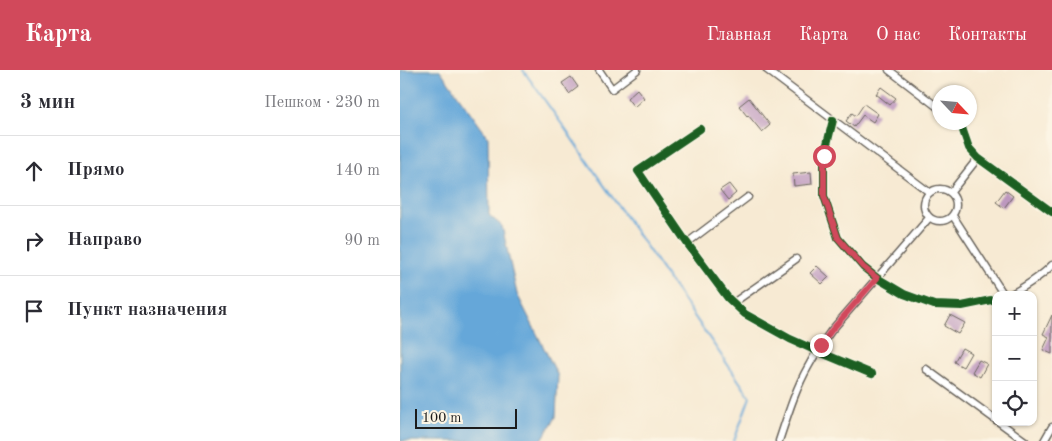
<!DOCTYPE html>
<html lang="ru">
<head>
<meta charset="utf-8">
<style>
  :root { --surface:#fff; --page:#f7f7f7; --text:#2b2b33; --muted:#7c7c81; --line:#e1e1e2; --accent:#d1495b }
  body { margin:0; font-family:"Old Standard TT",serif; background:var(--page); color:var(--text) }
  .controls { position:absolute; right:15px; bottom:15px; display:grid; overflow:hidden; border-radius:10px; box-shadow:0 1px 4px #0004 }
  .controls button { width:45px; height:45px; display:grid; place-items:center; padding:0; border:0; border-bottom:1px solid var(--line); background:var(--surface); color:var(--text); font:25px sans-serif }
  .compass { position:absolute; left:532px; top:15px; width:45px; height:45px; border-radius:50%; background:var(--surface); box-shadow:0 1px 4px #0004; rotate:116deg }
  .scale { position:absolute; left:15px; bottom:12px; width:102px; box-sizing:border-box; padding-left:5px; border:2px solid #1c1c1c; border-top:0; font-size:14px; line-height:18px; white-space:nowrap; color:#1c1c1c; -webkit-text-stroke:4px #fcf5e5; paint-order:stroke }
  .stop { position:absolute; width:15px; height:15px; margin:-11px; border:4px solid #d1495b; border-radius:50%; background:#fff }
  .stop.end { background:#d1495b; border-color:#fff; box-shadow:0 1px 5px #0008 }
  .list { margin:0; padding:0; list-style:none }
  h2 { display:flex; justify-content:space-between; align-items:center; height:65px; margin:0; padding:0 20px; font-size:21px }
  h2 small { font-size:16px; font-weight:400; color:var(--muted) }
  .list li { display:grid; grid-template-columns:32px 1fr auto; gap:15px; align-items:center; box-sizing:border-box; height:70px; padding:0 20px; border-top:1px solid var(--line) }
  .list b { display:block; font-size:19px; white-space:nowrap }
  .list em { font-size:16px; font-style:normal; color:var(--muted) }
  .icon { flex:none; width:28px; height:28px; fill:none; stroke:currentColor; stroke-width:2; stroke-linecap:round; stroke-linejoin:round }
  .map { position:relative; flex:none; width:652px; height:371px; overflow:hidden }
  header { display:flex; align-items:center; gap:30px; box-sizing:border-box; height:70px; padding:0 25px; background:var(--accent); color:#fff }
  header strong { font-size:24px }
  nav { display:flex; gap:28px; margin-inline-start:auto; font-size:18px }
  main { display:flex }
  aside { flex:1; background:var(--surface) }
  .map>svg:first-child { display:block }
</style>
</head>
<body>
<header>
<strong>Карта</strong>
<nav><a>Главная</a><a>Карта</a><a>О нас</a><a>Контакты</a></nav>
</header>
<main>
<aside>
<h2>3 мин<small>Пешком · 230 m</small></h2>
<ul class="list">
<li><svg class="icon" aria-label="ahead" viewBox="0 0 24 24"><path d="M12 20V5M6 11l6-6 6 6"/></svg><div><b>Прямо</b></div><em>140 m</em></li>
<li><svg class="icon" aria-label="right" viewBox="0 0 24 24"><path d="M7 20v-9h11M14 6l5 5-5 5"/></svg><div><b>Направо</b></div><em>90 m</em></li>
<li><svg class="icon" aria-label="arrive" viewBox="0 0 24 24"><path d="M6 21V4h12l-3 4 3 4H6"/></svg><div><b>Пункт назначения</b></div></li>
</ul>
</aside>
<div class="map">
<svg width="652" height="371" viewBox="0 0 652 371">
  <rect width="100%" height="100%" fill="#fcf5e5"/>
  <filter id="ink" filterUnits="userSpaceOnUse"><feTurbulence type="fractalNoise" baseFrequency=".02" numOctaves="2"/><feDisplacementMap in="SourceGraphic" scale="10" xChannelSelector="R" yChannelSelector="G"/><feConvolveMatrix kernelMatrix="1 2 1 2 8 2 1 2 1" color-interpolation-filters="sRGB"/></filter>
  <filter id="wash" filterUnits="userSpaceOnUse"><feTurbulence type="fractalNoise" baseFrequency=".0096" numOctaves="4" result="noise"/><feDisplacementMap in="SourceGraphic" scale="20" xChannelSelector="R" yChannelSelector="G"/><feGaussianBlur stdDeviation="1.12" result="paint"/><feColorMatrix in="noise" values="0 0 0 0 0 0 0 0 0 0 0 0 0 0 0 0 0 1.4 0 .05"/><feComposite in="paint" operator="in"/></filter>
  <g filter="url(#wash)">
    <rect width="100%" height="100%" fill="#f7ead3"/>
    <polygon fill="#65a7d9" stroke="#40627a" points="0,0 40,0 88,67 89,145 102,156 117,224 158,306 156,347 141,371 0,371"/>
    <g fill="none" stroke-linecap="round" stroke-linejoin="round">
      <polyline stroke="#65a7d9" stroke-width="2" points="123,0 161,53 350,327 334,371"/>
    </g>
    <g id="blocks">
      <g fill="#bd98bf">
        <polygon points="171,7 178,17 169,24 162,13"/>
        <polygon points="481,17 496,28 490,35 476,24"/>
        <polygon points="237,19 244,28 234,37 227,28"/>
        <polygon points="349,28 370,55 362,62 348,45 347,46 339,36"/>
        <polygon points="464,34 478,44 473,52 463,45 454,57 446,51 452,43 456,46"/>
        <polygon points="411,102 412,114 394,116 393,104"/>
        <polygon points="329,114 336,123 328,130 320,120"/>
        <polygon points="605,120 613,126 604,138 596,132"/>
        <polygon points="417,196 429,207 422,214 410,203"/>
        <polygon points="550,245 565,253 558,264 544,256"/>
        <polygon points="652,245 652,284 643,280 649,267 643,264"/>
        <polygon points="562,278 571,283 563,297 554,292"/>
        <polygon points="579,290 587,294 580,307 572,302"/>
      </g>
    </g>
  </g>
  <g filter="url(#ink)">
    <use href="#blocks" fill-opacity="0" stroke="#69645c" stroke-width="1"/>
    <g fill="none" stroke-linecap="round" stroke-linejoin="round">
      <defs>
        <g id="street">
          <polyline points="199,0 212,19 237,0"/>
          <polyline points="367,0 529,122"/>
          <polyline points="489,0 540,39"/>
          <polyline points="433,50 424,86 424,126 438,168 463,197 477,208 504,224 534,235 562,236 596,229"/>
          <polyline points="557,52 561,55 569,78 578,88 652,142"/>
          <polyline points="300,59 238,101 287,173 328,228 345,244 390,269 417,281 472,304"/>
          <circle cx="540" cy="135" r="16"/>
          <polyline points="551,122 578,88"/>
          <polyline points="553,146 604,225"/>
          <polyline points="287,173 348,127"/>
          <path d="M610,225C624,217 641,207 652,195"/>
          <polyline points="333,233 396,189"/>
          <polyline points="526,299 596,350"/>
          <polyline points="599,352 625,371"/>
          <path d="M379,371C387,347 395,320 408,297C415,284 423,272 431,261L529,148"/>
          <polyline points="644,371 652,357"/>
        </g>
      </defs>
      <use href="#street" stroke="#69645c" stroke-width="9"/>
      <use href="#street" stroke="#fff" stroke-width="6"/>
      <defs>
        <g id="cycleway">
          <polyline points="433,50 424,86 424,126 438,168 463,197 477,208 504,224 534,235 562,236 596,229"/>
          <polyline points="557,52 561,55 569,78 578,88 652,142"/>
          <polyline points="300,59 238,101 287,173 328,228 345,244 390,269 417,281 472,304"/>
        </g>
      </defs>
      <use href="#cycleway" stroke="#fcf5e5" stroke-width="11"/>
      <use href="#cycleway" stroke="#1b5e20" stroke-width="8"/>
    </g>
  </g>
  <g fill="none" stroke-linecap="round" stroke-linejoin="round" filter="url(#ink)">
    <polyline stroke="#d1495b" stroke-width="6" points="421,275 431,261 477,208 463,197 438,168 424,126 424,86"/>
  </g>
</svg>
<div class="controls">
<button>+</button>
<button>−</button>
<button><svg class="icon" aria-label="locate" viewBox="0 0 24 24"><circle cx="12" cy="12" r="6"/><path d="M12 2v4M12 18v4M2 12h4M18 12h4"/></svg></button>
</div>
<svg class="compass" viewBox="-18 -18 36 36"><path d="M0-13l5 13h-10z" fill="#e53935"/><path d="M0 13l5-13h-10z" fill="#7c7c81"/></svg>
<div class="scale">100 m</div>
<div class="stop" style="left:424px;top:86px"></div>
<div class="stop end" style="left:421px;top:275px"></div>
</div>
</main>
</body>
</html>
